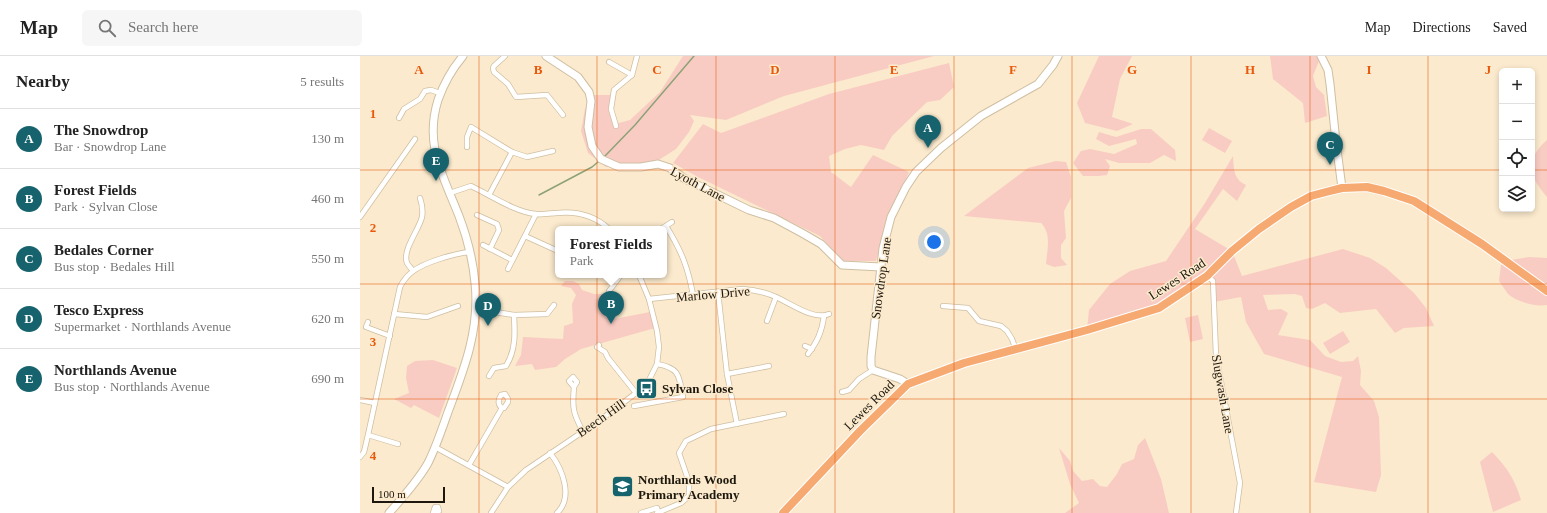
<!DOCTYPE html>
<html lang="en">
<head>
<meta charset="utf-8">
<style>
  :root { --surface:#fff; --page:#f6f6f6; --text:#222; --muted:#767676; --line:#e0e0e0; --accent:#17636d }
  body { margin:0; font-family:"Times New Roman",serif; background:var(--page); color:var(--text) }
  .controls { position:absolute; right:12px; top:12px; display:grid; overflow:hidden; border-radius:6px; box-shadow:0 2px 6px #0003 }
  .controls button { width:36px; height:36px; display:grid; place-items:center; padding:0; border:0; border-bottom:1px solid var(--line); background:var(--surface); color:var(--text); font:20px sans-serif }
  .scale { position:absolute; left:12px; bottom:10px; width:73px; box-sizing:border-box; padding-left:4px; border:2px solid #1d170d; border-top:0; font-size:11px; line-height:14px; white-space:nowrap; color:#1d170d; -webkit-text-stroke:3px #fbeacd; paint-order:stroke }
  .you { position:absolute; left:574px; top:186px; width:14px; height:14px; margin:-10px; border:3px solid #fff; border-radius:50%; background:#1a73e8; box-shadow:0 0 0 6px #1a73e833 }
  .badge { display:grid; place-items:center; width:26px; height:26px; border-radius:50%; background:var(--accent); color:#fff; font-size:13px; font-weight:700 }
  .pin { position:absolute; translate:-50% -33px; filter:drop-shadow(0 1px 2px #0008) }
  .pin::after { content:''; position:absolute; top:21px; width:14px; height:12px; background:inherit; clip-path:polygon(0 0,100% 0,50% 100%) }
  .popup { position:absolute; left:195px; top:170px; width:112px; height:52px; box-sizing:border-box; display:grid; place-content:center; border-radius:6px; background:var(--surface); filter:drop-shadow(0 1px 3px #0005); font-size:13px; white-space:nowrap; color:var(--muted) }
  .popup b { font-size:15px; color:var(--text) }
  .popup::after { content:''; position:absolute; left:50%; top:100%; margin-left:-8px; border:8px solid transparent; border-top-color:var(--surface) }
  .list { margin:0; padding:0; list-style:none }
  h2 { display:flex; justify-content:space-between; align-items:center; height:52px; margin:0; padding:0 16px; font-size:17px }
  h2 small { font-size:13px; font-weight:400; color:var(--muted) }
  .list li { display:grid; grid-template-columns:26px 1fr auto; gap:12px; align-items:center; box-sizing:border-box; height:60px; padding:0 16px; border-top:1px solid var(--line) }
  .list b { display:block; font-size:15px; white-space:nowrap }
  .list p { margin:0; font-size:13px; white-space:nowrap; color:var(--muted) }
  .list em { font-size:13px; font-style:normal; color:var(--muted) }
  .icon { flex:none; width:22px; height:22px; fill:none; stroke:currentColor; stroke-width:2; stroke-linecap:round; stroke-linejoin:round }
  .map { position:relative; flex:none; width:1187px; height:457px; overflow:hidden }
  header { display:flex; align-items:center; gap:24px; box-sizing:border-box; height:56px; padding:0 20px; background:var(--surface); border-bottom:1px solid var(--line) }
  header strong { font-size:19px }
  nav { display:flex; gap:22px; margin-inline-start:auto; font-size:14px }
  .search { width:280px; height:36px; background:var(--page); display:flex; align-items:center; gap:10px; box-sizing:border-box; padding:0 14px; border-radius:6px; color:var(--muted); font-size:15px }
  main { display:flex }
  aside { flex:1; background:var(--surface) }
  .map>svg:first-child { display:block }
</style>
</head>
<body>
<header>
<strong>Map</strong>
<div class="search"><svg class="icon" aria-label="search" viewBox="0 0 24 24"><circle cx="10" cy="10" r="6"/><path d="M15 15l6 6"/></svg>Search here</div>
<nav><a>Map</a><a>Directions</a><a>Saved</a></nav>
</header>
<main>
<aside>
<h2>Nearby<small>5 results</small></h2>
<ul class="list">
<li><span class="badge">A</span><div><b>The Snowdrop</b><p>Bar · Snowdrop Lane</p></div><em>130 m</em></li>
<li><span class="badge">B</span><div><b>Forest Fields</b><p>Park · Sylvan Close</p></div><em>460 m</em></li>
<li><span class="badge">C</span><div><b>Bedales Corner</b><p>Bus stop · Bedales Hill</p></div><em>550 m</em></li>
<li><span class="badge">D</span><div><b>Tesco Express</b><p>Supermarket · Northlands Avenue</p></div><em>620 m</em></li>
<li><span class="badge">E</span><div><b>Northlands Avenue</b><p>Bus stop · Northlands Avenue</p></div><em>690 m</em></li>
</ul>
</aside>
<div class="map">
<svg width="1187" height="457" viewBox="0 0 1187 457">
  <rect width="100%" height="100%" fill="#fbeacd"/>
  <g fill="#f9ccc3">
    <polygon points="323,0 574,0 424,40 366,64 330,59 334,65 329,76 316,93 291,109 246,111 228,97 221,75 225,53 233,39 251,39 249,55 255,68 270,64 300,36"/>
    <polygon points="739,0 772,0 760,23 752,61 773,68 757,75 725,67 717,47"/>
    <polygon points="910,0 961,0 953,20 956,31 964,39 967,60 945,67 943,47 913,23"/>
    <polygon points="589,7 594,31 580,44 567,46 532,80 524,94 501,89 485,93 469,100 471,116 491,131 513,99 549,116 526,171 516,205 483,205 460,180 338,121 313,107 343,68 361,77 469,38"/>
    <polygon points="849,72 872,85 865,97 842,84"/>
    <polygon points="781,73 791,73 815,94 816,105 804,99 790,107 759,107 745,103 750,110 747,119 739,120 723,120 713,107 721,95 730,93 754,98 777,88 776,83 749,90 736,83 739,76 756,81"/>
    <path d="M1187,84V141C1168,119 1164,105 1187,84Z"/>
    <path d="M873,100C874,113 873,123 886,129L877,145L863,133L835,173L872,195L882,220L983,193L1010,202L1026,212L1054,237L1066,252L1074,270L1044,272L1035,277L1016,253L980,257L965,247L952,253L946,252L942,240L935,238L903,239L908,254L921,253L928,257L918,279L950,284L965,300L981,306L993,305L998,300L1001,315L1000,329L1014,345L1019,361L1021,419L1016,436L954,426L982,321L904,298L886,266L881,241L854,246L853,225L848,220L799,252L727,274L729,254L750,228L770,215L806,205L845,147Z"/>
    <path d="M696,105L706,106L711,121V142L704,155L706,182L701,189V202L707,209L694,211L686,208C687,194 692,178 681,167L604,160L668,112Z"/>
    <path d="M1169,201L1187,202V249C1176,251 1157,246 1148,238C1145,234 1142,229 1139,225L1141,209L1145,205Z"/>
    <polygon points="205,225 213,225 219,228 222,234 234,238 243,238 249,264 290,256 295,272 221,293 205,303 196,311 175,314 172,308 155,310 161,299 163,281 203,283 204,270 213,267 212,248 216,239 211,232 201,230"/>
    <polygon points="838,259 843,283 830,286 825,262"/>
    <polygon points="983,275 990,286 970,298 963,287"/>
    <polygon points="73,304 97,312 79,362 54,349 51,352 34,343 49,337 46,322 47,310 55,305"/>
    <polygon points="785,382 801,423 809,457 705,457 719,447 710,428 699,392 710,405 713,415 722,425 733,423 740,430 747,431 757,418 762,408 774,403 778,389"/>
    <path d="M1132,396C1148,413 1154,422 1161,444L1133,456L1120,406Z"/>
  </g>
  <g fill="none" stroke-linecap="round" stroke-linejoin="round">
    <g stroke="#8da277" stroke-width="1.5">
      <polyline points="245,100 275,69 334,0"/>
      <polyline points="179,139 232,111 238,106"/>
    </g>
    <defs>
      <g id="street">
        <polyline points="145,0 134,10 133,12 134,16 148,28 156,41 187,39 203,59"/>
        <polyline points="249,6 272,19"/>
        <polyline points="39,62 44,53 60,43 65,35 71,34 80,37"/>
        <polyline points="256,70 251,53 254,34 272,19 277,0"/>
        <polyline points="107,91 107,81 111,71 152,96 167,101 193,95"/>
        <path d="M90,137L111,130C130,139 155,156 176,158C183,159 191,157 197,157C217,155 234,159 249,173"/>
        <polyline points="129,139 152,96"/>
        <polyline points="117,159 137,168 139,174 130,193"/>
        <polyline points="0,161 55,83"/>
        <path d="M306,170C321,194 328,211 333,239"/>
        <polyline points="301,173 312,166"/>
        <polyline points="165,180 198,195"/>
        <polyline points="123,189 152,204"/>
        <polyline points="148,213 176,158"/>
        <path d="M53,215C51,212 48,209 47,207C42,194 59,174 62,161C63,155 62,148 60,142"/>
        <polyline points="847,220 853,225 856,299 880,427 876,457"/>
        <polyline points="249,235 261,219"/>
        <polyline points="358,236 367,318 377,368"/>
        <path d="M289,243L382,233C395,234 405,236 416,241C430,247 454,265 469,258"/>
        <polyline points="583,250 608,252 619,265 641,270 647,275 652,283 656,294"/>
        <polyline points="116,253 154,259 187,258 194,249"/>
        <polyline points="34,258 67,261 98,250"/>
        <polyline points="407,265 416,241"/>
        <polyline points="8,266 6,271 30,280"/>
        <polyline points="239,289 237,291 245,296 248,302 276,337"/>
        <polyline points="445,290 452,293"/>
        <path d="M448,298C457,286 462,276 464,260"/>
        <polyline points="367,318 409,310"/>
        <path d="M129,320L134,312L146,310C156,294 155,277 154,259"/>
        <path d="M214,331L217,326L213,321L209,325L214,331C212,352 213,357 223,376"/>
        <polyline points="482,336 489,334 499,323 513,314"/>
        <polyline points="0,344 15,347"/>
        <path d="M274,350L323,341C319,320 320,312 297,308"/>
        <polyline points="8,379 38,388"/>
        <polyline points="75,391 148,431"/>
        <path d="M190,397C202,412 214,441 197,457"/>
        <path d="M0,401L4,396L8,379L40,231C43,225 47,220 52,216C64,206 94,198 109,196"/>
        <path d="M109,409L142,352H144L148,346V343L145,338L141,339C138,344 137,348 142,352"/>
        <polyline points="73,457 75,451 78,451 79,455 74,457"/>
        <polyline points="131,457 148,431 166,414 243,362 276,337 288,326 297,308 299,291 297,275 289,243 279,219"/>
        <polyline points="281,457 297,452 298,456"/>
        <polyline points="297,457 321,447 329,440 329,426 319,397 326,385 351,373 424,358"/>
      </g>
      <g id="secondary">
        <polyline points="186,0 218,21 229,36 231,45 228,71 232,90 241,103 259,111 281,111 298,108 310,112 325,123 389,154 414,162 442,177 461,188 482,209 521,211"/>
        <polyline points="961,0 968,14 970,28 976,86 982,132"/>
        <polyline points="548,328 540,323 513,314 511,310 511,301 523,192 531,161 546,131 556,116 581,92 621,60 678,28 693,9 698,0"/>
        <path d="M29,457C43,441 58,425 68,407C76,391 82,373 88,356C104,314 120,273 115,227C113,205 107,181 99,160C83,119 64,89 78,44C84,27 92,13 103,0"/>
      </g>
      <polyline id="highway" points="423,457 500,375 548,328 604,307 727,274 799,252 847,220 872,195 899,173 931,151 951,140 966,136 982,132 1007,131 1024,135 1054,145 1122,188 1187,235"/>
    </defs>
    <use href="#street" stroke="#cfbfa2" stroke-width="6"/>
    <use href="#secondary" stroke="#cfbfa2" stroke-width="9"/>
    <use href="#highway" stroke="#fff" stroke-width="10"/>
    <use href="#street" stroke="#fff" stroke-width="4.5"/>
    <use href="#secondary" stroke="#fff" stroke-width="7"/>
    <use href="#highway" stroke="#f6aa72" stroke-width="8"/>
  </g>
  <path fill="none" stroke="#e8590c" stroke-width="1" stroke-opacity="0.55" d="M119,0V457M237,0V457M356,0V457M475,0V457M594,0V457M712,0V457M831,0V457M950,0V457M1068,0V457M0,114H1142M1172,114H1187M0,228H1187M0,343H1187"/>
  <defs>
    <symbol id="bus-square" viewBox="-11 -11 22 22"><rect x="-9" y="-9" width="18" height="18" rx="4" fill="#17636d" stroke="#fbeacd"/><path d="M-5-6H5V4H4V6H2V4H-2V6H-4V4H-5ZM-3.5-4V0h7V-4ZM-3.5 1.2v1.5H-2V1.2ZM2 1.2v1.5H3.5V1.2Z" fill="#fff"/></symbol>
    <symbol id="school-square" viewBox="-11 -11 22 22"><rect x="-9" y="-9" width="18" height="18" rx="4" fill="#17636d" stroke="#fbeacd"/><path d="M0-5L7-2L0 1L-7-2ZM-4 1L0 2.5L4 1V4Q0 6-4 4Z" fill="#fff"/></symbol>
  </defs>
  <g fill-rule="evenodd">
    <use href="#bus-square" x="274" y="320" width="25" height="25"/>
    <use href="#school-square" x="250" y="418" width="25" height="25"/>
  </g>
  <g text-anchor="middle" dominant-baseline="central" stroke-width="3" stroke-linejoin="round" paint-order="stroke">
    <g font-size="13" fill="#1d170d" stroke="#fbeacd">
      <text transform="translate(338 128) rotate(28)">Lyoth Lane</text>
      <text transform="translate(521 222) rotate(-82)">Snowdrop Lane</text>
      <text transform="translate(817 223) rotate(-33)">Lewes Road</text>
      <text transform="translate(353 238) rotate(-5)">Marlow Drive</text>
      <text transform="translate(863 338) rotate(80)">Slugwash Lane</text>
      <text transform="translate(509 349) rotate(-45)">Lewes Road</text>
      <text transform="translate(241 362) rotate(-35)">Beech Hill</text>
    </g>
    <g font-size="13" font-weight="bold" fill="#1d170d" stroke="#fbeacd" text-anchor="start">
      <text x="302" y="332">Sylvan Close</text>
      <text x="278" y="423">Northlands Wood<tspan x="278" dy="15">Primary Academy</tspan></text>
    </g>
  </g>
  <g font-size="13" text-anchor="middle" font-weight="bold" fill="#e8590c" stroke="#fbeacd" stroke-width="3" stroke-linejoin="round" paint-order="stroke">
    <text x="59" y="18">A</text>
    <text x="178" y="18">B</text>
    <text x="297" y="18">C</text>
    <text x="415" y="18">D</text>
    <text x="534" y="18">E</text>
    <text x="653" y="18">F</text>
    <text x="772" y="18">G</text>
    <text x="890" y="18">H</text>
    <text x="1009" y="18">I</text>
    <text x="1128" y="18">J</text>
    <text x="13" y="62">1</text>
    <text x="13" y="176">2</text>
    <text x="13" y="290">3</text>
    <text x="13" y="404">4</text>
  </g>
</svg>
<div class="controls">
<button>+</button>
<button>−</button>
<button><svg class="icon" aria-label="locate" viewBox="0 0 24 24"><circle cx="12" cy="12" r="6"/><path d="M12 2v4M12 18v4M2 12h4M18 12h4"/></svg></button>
<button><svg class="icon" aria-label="layers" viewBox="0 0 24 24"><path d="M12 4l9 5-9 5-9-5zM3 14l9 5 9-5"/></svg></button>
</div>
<div class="scale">100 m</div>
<div class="you"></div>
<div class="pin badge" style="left:568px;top:92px">A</div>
<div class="pin badge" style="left:251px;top:268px">B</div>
<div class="popup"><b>Forest Fields</b>Park</div>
<div class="pin badge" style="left:970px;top:109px">C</div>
<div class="pin badge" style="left:128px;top:270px">D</div>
<div class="pin badge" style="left:76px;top:125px">E</div>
</div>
</main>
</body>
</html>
